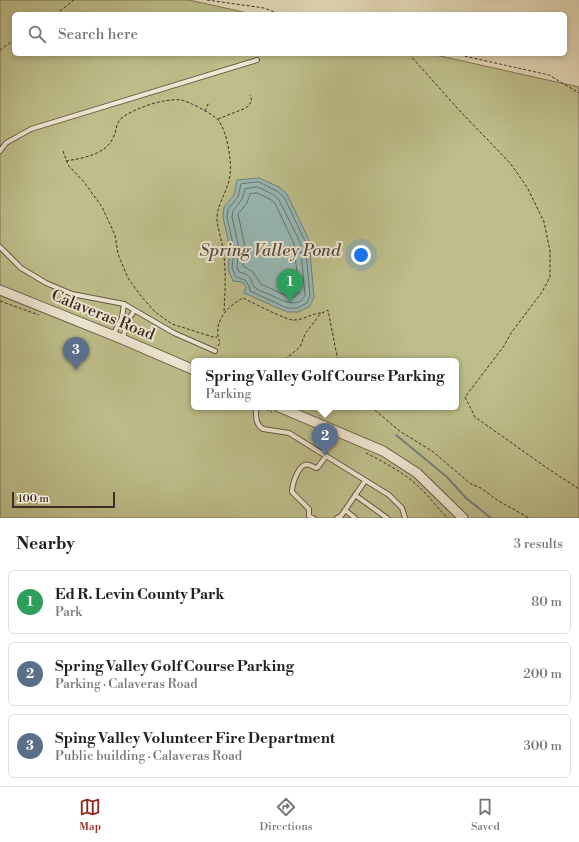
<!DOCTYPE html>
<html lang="en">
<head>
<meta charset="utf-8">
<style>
  :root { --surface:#fff; --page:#f2f2f2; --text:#202124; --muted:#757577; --line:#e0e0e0; --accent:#8f2418 }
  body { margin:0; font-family:"Libre Bodoni",serif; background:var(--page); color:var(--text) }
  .scale { position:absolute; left:12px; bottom:10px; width:103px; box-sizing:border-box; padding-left:4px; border:2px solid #3e2c24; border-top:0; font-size:11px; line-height:14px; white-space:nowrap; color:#3e2c24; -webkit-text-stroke:3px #efe8d2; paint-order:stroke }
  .you { position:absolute; left:361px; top:255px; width:14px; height:14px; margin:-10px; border:3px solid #fff; border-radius:50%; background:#1a73e8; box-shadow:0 0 0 6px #1a73e833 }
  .badge { display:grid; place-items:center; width:26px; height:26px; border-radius:50%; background:var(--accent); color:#fff; font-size:13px; font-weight:700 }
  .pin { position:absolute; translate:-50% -33px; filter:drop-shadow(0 1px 2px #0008) }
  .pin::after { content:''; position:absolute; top:21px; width:14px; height:12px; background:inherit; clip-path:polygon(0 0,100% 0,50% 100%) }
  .popup { position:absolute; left:191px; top:358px; width:268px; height:52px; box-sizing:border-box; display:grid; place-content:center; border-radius:6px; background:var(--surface); filter:drop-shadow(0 1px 3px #0005); font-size:13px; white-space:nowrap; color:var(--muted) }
  .popup b { font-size:15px; color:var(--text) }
  .popup::after { content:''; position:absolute; left:50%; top:100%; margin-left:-8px; border:8px solid transparent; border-top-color:var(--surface) }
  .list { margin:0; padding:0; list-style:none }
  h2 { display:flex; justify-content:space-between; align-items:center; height:52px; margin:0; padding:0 16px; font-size:17px }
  h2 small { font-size:13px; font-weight:400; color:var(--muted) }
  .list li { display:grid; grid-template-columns:26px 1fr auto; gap:12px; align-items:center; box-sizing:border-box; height:64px; margin:0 8px 8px; padding:0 8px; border:1px solid var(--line); border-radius:6px }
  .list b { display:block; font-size:15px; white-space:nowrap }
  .list p { margin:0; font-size:13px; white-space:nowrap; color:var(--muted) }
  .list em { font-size:13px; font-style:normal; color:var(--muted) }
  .icon { flex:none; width:22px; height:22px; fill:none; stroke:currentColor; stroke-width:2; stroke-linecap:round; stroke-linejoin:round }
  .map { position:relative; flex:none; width:579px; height:518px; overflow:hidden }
  .search { position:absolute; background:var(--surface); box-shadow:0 2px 6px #0003; left:12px; right:12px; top:12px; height:44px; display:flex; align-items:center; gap:10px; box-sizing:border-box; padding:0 14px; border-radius:6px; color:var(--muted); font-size:15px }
  .sheet { height:268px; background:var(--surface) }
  nav { display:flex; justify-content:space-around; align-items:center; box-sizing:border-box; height:56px; border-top:1px solid var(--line); background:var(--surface); font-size:11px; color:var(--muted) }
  nav a { display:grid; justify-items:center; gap:2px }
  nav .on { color:var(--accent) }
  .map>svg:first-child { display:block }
</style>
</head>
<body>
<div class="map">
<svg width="579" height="518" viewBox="0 0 579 518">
  <rect width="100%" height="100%" fill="#e6dbba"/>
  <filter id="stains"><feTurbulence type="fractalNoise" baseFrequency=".005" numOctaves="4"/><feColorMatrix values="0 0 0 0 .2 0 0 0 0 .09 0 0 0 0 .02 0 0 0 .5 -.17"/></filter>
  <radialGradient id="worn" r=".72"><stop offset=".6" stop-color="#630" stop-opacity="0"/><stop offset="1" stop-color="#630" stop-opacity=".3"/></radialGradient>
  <path fill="#bdbe8a" stroke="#7e7557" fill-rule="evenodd" d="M0,0H189L252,14H14V54H431L579,87V518H0ZM194,361H456V407H194Z"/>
  <polygon fill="#97b9b6" stroke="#73817c" points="259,178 279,187 287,194 309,240 314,297 310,306 298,312 287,312 244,293 246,287 242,282 233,281 228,269 230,249 223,217 224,207 234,195 237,180"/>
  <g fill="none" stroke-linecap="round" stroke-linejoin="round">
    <g stroke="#6a726d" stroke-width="1">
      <polygon points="259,182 277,191 284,197 305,241 310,296 307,303 297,308 287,308 250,291 249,286 245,280 236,277 232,268 234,249 227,217 228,209 238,197 241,184"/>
      <path d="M258,187L274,195L279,200L300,242L305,295C299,310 281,300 271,295C267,293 261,292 257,289C249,284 255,275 239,272L237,267L239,248L232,217L233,211L242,199L245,189Z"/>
      <polygon points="257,193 270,199 275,203 294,244 299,293 294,297 289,297 261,284 253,272 243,266 245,247 238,214 247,203 250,194"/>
    </g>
    <polyline stroke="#73817c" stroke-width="2" points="396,435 447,477 466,498 491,518"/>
    <defs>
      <g id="service">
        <polyline points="0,151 6,143 31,129 257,60"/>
        <polyline points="0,247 21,268 46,283 72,294 124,304 174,333 215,351"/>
        <polyline points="113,335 122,318 124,304"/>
        <polyline points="123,338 128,320 134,311"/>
        <path d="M256,407C256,416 255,424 263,429L289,433L389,495L402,508L405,518"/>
        <polyline points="355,495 387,518"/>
        <polyline points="345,510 355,518"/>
        <path d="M313,518L309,516V509L292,492C292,485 297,469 304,465C308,463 312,466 316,468L318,467L326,456"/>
        <polyline points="337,518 341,516 365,481"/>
      </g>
      <g id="tertiary">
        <polyline points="0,290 122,339 194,370"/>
        <polyline points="279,407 383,451 417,473 463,518"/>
      </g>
    </defs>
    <use href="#service" stroke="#68584a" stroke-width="6"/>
    <use href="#tertiary" stroke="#68584a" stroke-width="11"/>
    <g stroke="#3e2c24" stroke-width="1" stroke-dasharray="3 2" stroke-linecap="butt">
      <polyline points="207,0 264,8 280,14"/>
      <polyline points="56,14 74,0"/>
      <polyline points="0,50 14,40"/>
      <polyline points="409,54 458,109 510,163 527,187 544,222 550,251 550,277 542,292 511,333 504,346 465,397 475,417 547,468 579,489"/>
      <polyline points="455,54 549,75 579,93"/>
      <polyline points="205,111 209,102"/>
      <polyline points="218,119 246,108 252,101 250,95"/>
      <polyline points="63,151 68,165 84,182 102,207 115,235 118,254 128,278 141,296 155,312 172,324 213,337 217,337"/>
      <path d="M66,161C83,158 105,155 113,138C118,129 114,122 126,115C139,107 165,98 181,100C188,101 213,114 218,120C227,131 232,161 230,175C228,192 216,204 217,221C219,233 223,245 224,257C226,275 225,294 224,312"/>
      <polyline points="0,301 39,315"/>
      <polyline points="322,313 328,310 338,361"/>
      <path d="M218,346L220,343C212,323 226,307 243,298C251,302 288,321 294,320C304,320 312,313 321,313L305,334L300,347L283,361"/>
      <polyline points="262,407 272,412"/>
      <polyline points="371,407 401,432 432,451 471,484 481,488 497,500 529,518"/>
      <path d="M366,453C384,462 404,473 418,486C429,496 437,508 448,518"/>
    </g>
    <use href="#service" stroke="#efe8d2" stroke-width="4"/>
    <use href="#tertiary" stroke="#efe8d2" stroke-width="9"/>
  </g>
  <g text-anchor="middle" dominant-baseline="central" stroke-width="4" stroke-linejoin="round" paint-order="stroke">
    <g font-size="16" fill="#3e2c24" stroke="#efe8d2">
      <text transform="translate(103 315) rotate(22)">Calaveras Road</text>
    </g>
    <g font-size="17" font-style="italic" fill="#544f48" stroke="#efe8d2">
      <text x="270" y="251">Spring Valley Pond</text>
    </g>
  </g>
  <rect width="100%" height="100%" filter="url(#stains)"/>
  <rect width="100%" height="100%" fill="url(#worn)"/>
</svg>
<div class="scale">100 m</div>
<div class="you"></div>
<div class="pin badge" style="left:290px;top:302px;background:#2e9e5b">1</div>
<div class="pin badge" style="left:325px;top:456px;background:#5c6f8a">2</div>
<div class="popup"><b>Spring Valley Golf Course Parking</b>Parking</div>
<div class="pin badge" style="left:76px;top:370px;background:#5c6f8a">3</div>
<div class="search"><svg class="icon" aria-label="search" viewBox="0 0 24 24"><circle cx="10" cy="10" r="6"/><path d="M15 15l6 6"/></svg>Search here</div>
</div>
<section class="sheet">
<h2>Nearby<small>3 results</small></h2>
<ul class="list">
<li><span class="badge" style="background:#2e9e5b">1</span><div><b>Ed R. Levin County Park</b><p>Park</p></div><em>80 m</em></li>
<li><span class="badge" style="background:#5c6f8a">2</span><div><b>Spring Valley Golf Course Parking</b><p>Parking · Calaveras Road</p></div><em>200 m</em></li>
<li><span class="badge" style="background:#5c6f8a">3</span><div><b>Sping Valley Volunteer Fire Department</b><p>Public building · Calaveras Road</p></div><em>300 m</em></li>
</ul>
</section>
<nav>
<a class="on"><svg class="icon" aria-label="map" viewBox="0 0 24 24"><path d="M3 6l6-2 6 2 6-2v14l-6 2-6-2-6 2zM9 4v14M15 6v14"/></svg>Map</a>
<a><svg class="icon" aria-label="directions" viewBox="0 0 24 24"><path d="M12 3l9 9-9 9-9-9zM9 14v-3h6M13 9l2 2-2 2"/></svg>Directions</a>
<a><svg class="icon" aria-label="saved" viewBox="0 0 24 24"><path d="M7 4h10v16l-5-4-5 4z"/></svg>Saved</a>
</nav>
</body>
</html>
